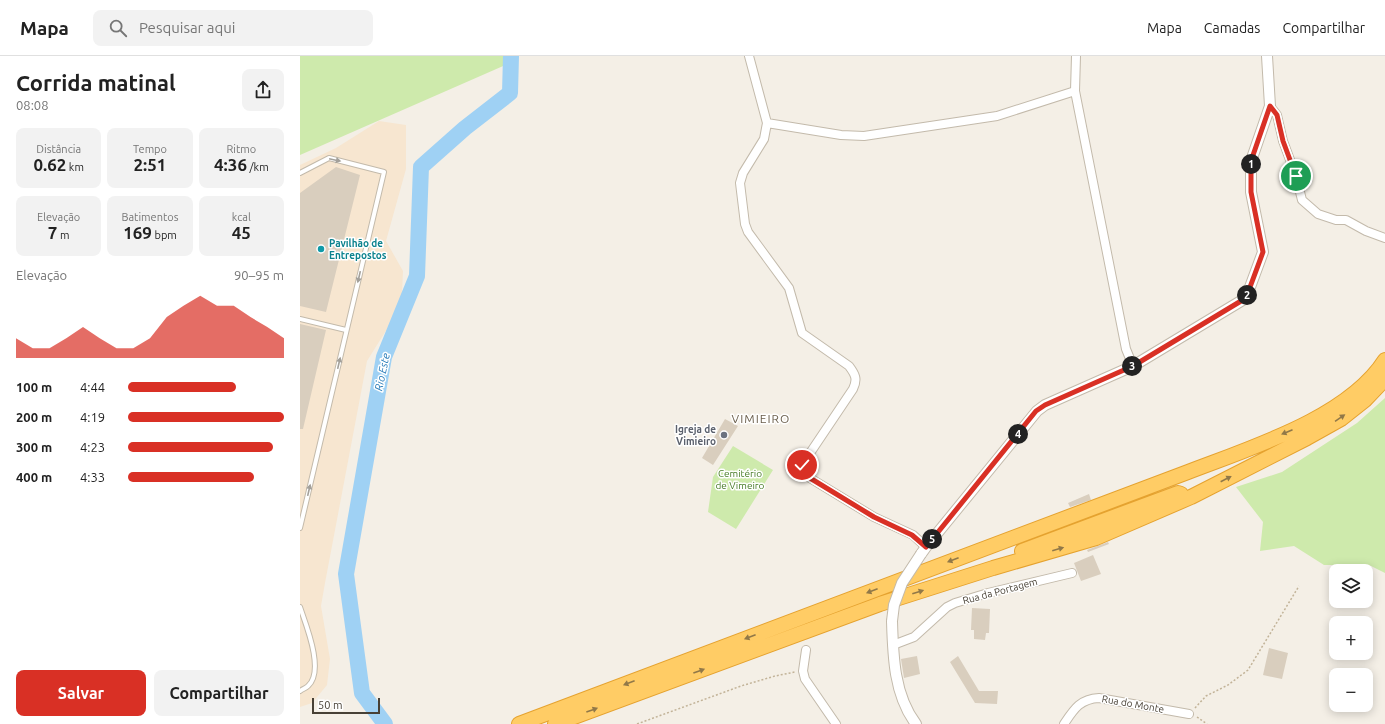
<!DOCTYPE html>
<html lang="pt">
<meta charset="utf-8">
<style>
body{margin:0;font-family:Ubuntu,sans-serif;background:#f2f2f2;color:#222;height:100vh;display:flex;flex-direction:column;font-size:15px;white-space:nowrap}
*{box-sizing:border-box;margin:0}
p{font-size:13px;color:#767676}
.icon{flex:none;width:22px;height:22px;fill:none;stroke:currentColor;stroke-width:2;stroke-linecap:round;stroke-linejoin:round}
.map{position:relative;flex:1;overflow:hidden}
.panel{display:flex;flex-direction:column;background:#fff;width:300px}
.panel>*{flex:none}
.buttons{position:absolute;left:1029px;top:508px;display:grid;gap:8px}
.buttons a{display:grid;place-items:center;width:44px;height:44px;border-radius:8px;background:#fff;box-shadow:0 2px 10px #0003;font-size:20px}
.scale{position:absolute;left:12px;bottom:10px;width:68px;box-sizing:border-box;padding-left:4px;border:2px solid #474035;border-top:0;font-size:11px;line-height:14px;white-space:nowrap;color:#474035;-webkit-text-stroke:3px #fff;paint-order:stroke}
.pin{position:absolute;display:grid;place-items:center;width:34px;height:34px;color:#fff;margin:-17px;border:2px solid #fff;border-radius:50%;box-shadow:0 1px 4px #0007}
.km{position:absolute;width:20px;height:20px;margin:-10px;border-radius:50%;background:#222;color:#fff;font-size:11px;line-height:20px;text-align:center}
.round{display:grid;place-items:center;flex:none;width:42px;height:42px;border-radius:8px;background:#f2f2f2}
.headline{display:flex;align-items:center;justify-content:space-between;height:68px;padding:0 16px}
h1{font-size:22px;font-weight:600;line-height:30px}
.figures{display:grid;grid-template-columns:repeat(3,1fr);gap:6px;height:68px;padding:4px 16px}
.figures div{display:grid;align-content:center;border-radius:8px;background:#f2f2f2;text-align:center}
.figures b{font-size:17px;font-weight:600}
.figures small{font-size:11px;font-weight:400}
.figures p{font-size:11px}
.chart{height:112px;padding:8px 16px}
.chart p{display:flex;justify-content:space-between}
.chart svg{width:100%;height:72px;margin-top:4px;fill:#d93025;opacity:.7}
.primary-button{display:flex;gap:8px;margin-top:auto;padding:8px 16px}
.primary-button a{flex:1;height:46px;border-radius:8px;background:#d93025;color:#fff;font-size:16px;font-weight:600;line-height:46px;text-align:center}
.primary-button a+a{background:#f2f2f2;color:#222}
ul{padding:0 16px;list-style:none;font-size:13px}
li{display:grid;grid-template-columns:64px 48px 1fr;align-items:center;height:30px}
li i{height:10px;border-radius:5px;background:#d93025}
header{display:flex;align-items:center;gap:24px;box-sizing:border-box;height:56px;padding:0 20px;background:#fff;border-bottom:1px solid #e0e0e0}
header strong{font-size:19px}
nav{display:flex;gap:22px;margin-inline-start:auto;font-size:14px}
.search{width:280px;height:36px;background:#f2f2f2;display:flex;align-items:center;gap:10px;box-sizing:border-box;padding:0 14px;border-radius:8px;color:#767676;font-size:15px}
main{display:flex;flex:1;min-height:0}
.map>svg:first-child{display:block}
.commercial{fill:#f7e6d0}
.green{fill:#ceeaac}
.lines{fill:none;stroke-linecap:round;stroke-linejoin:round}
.river{stroke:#9fd1f4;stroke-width:16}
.building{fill:#d9cebe}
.service-casing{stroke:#c3baab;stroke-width:6}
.minor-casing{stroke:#c3baab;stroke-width:10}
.tertiary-casing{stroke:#c3baab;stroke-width:12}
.motorway-casing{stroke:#e5a22f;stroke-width:16}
.path{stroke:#c2b398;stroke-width:1.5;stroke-dasharray:2 2;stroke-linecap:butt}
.service{stroke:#fff;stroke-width:4}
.minor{stroke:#fff;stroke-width:8}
.tertiary{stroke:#fff;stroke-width:10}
.motorway{stroke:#ffcc65;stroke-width:14}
.tertiary-bridge-casing{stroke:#c3baab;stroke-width:12;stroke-linecap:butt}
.tertiary-bridge{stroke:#fff;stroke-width:10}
.oneway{fill:#a3a09a}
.oneway2{fill:#917848}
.route-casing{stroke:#fff;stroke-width:8}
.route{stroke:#d93025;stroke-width:5}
.culture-dot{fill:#0f9aa8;stroke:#fff;stroke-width:1.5}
.worship-dot{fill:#6b7280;stroke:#fff;stroke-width:1.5}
.labels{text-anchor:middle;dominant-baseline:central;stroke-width:3;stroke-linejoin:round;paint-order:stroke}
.culture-label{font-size:10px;font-weight:bold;fill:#0d838f;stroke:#fff;text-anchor:start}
.worship-label{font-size:10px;font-weight:bold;fill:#5b616d;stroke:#fff;text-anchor:end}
.park-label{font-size:10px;fill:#467b25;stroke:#fff}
.street-label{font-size:10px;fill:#474035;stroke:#fff}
.water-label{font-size:11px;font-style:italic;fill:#287bb8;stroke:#fff}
.quarter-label{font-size:12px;letter-spacing:1px;fill:#6a5e4b;stroke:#fff}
</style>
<header>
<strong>Mapa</strong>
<div class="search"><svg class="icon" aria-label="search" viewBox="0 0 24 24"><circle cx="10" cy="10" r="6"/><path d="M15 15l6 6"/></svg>Pesquisar aqui</div>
<nav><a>Mapa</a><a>Camadas</a><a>Compartilhar</a></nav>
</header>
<main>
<section class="panel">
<div class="headline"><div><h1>Corrida matinal</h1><p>08:08</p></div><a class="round"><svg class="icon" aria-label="share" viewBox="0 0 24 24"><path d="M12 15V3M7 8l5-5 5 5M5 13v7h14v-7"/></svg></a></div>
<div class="figures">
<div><p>Distância</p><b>0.62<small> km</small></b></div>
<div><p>Tempo</p><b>2:51</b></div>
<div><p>Ritmo</p><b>4:36<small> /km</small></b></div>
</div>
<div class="figures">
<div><p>Elevação</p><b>7<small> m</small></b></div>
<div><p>Batimentos</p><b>169<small> bpm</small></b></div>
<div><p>kcal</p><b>45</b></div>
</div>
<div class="chart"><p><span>Elevação</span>90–95 m</p>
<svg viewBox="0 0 160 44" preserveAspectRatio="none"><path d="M0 44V32L10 38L20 38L30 32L40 25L50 32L60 38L70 38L80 32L90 19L100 12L110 6L120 12L130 12L140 19L150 25L160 32V44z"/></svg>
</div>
<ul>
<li><b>100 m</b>4:44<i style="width:69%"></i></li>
<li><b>200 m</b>4:19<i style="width:100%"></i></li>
<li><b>300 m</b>4:23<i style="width:93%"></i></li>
<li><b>400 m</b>4:33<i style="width:81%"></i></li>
</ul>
<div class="primary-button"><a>Salvar</a><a>Compartilhar</a></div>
</section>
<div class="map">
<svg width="1085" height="668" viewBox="0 0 1085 668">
<rect width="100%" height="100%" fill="#f4efe6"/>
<path class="commercial" d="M79,65L106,69V113L86,185L103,215L102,238L92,265L67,305L25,527L21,550L30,603L27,629L12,647L0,651V109L36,92Z"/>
<path class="green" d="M0,0H216L217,4L0,99Z
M1085,342V517L1069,509H1024L994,490L960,495L963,466L936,431L982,416L1057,367Z
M433,390L473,414L436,473L408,456L413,421Z"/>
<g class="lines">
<path class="river" d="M85,668L62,637L46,518L84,301L117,220L121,111L165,72L210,37L211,0"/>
</g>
<path class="building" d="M36,111L60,119L26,256L0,250V137Z
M0,268L26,274L3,373H0Z
M425,363L438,370L413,409L402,402Z
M789,438L791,444L770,451L768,447Z
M808,486L809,488L788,496L787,494Z
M793,499L801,518L781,525L774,507Z
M672,552L690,553L689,577H686L685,584L674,583V574H671Z
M969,592L988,597L982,623L963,619Z
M617,600L620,618L604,622L601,603Z
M658,600L679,635H698L697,648L675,647L650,606Z"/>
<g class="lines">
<defs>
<path id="service" d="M0,117L29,102L84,116L0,472
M0,263L46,274
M0,551C6,569 25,615 8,630C6,632 3,633 0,635"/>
<path id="minor" d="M449,0L467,67L464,83L443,117L440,127L445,168L448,176L489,232L502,277L549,310C555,318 558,323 553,333L502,409L501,413L505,419L574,461L613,479L626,491
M776,0L775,35L826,293L833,310
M970,50L977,59L983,85L996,120L1002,144L1018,158L1036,164H1046L1066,175L1085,182
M467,67L541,79L564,80L697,60L775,35
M593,589L614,581L647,551L655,547L688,537L772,517
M506,594L503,615L505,623L536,668
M764,668C774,653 780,643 799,642L889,658"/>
<path id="tertiary" d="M621,498L626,491L737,355L745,349L833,310L946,242L963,196L951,136V105L970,50L967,0
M592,565C593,600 594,639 616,668"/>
<path id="motorway" d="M722,495L878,437L881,438
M219,668L888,416C950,392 1048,362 1085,304
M255,668L580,548L693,512L796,482L891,441L1007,382L1041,363L1065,344L1085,323"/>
</defs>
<use href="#service" class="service-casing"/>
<use href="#minor" class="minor-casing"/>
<use href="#tertiary" class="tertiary-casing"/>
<use href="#motorway" class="motorway-casing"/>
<path class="path" d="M895,652L906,640L928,629L948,614L999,530
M897,661L907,668
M337,668L441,630L475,620L495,616"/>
<use href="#service" class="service"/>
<use href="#minor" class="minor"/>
<use href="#tertiary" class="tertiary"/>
<use href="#motorway" class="motorway"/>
<defs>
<path id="tertiary-bridge" d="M592,565L594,549L602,527L621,498"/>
</defs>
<use href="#tertiary-bridge" class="tertiary-bridge-casing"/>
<use href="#tertiary-bridge" class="tertiary-bridge"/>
</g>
<defs><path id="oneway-solid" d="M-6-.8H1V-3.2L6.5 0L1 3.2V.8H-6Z"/></defs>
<g class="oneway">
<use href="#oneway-solid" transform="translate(35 104) rotate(12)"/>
<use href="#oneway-solid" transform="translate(59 221) rotate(103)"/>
<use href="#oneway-solid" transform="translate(39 307) rotate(-77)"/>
<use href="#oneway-solid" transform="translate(9 434) rotate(-77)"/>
</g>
<g class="oneway2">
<use href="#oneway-solid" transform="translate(1040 362) rotate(-34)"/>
<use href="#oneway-solid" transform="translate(987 376) rotate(157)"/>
<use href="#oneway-solid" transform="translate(926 423) rotate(-27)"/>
<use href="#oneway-solid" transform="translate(758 493) rotate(-16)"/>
<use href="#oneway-solid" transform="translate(653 504) rotate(159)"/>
<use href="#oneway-solid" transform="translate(572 535) rotate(159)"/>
<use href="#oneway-solid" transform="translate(618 536) rotate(-18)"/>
<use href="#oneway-solid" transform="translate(450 581) rotate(159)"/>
<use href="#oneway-solid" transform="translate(399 615) rotate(-20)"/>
<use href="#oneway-solid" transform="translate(329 627) rotate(159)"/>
<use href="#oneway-solid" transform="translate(292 654) rotate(-20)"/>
</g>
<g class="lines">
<defs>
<path id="route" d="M502,409L501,413L505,419L574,461L612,479L626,491L736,355L745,349L833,310L946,242L963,196L951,136V105L970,50L977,59L983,85L996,120"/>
</defs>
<use href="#route" class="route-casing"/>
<use href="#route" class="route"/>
</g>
<circle class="culture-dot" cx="21" cy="193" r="4"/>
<circle class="worship-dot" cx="424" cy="379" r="4"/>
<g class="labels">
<g class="culture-label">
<text x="29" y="187">Pavilhão de<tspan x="29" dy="12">Entrepostos</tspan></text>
</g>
<g class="worship-label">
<text x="416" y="373">Igreja de<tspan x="416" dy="12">Vimieiro</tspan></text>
</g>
<g class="park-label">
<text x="440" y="417">Cemitério<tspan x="440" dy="12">de Vimeiro</tspan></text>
</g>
<g class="street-label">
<text transform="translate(700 535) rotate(-15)">Rua da Portagem</text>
<text transform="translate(833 648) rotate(10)">Rua do Monte</text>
</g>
<g class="water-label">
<text transform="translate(82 316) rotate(-78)">Rio Este</text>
</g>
<g class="quarter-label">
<text x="461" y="362">VIMIEIRO</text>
</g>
</g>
</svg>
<div class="buttons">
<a><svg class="icon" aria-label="layers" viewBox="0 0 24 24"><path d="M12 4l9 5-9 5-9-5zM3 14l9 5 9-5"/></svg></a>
<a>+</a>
<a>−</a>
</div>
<div class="scale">50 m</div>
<div class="pin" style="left:996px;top:120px;background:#1e9e55"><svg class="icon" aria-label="arrive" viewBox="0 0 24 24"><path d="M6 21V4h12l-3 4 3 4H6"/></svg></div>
<div class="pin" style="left:502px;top:409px;background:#d93025"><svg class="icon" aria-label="check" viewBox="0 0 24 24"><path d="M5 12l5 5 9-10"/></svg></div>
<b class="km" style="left:951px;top:108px">1</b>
<b class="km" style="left:947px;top:239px">2</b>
<b class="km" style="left:832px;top:310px">3</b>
<b class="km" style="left:718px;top:378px">4</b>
<b class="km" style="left:632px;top:483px">5</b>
</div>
</main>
